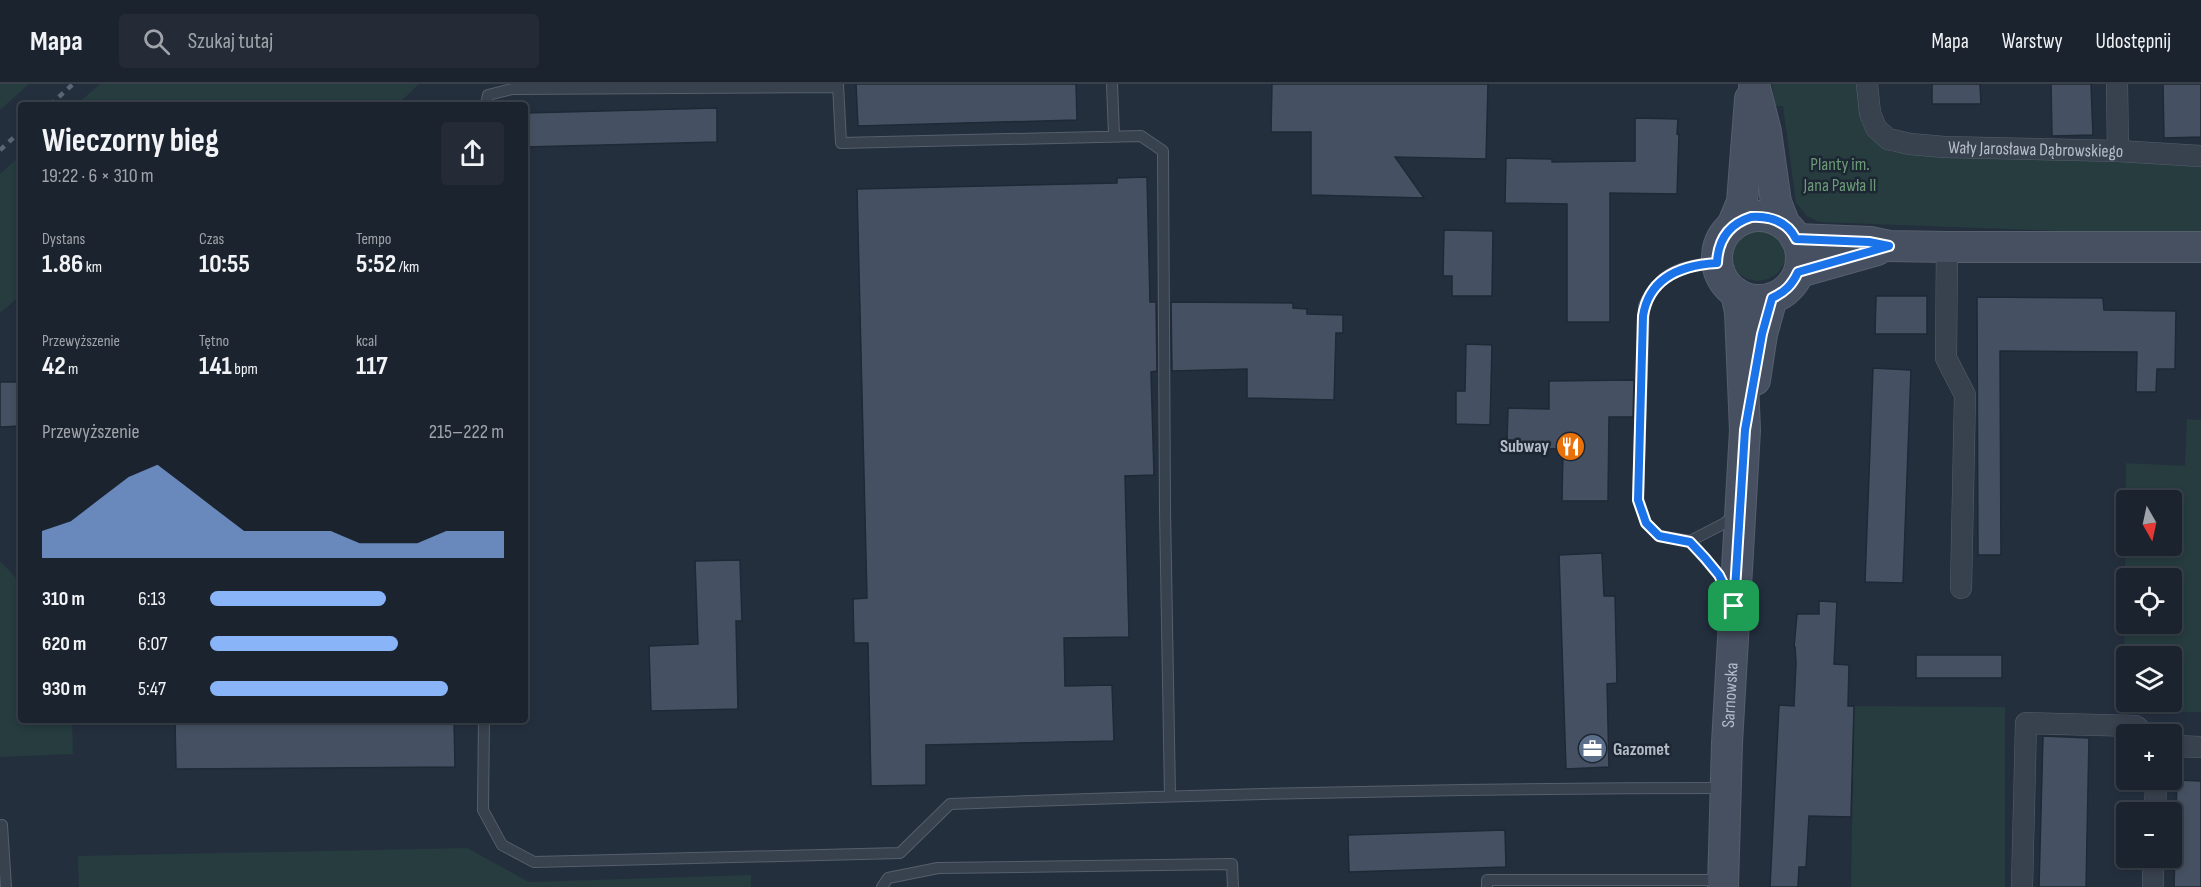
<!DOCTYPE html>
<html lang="pl">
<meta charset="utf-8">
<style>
body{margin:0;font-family:"Sofia Sans Condensed",sans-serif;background:#242b36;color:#f1f3f6;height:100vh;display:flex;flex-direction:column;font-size:22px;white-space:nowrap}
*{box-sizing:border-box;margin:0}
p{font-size:20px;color:#a0a4aa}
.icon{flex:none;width:33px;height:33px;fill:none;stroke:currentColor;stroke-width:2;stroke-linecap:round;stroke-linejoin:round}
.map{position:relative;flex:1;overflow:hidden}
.sheet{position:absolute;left:18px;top:18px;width:510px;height:621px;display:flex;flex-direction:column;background:#1b232e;border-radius:6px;box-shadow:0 3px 9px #0003,0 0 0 2px #39404a}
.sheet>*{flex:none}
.needle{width:39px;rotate:171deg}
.tools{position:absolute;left:2116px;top:406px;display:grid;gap:12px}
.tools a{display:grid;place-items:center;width:66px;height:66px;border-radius:6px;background:#1b232e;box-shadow:0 3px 9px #0003,0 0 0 2px #39404a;font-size:30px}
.pin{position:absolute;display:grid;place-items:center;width:51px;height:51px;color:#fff;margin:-26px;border-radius:12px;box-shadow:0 3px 9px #0006}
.round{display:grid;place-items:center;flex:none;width:63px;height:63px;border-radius:6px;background:#242b36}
.headline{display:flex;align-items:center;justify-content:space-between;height:102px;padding:0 24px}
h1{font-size:33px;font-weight:700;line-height:45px}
.figures{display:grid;grid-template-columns:repeat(3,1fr);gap:9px;height:102px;padding:6px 24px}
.figures div{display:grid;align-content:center}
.figures b{font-size:26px;font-weight:700}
.figures small{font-size:16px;font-weight:400}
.figures p{font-size:16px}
.chart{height:168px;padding:12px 24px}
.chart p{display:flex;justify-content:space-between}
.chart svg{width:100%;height:108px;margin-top:6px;fill:#8ab4f8;opacity:.7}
ul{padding:0 24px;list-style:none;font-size:20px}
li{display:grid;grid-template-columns:96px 72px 1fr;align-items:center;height:45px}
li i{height:15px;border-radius:8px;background:#8ab4f8}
header{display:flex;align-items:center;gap:36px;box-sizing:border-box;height:84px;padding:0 30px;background:#1b232e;border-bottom:2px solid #39404a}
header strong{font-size:28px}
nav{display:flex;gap:33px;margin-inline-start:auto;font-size:21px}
.search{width:420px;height:54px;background:#242b36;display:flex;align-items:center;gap:15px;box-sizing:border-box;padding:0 21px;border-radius:6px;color:#a0a4aa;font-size:22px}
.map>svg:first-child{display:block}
.green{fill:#263c3f;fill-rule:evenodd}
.building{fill:#455162;stroke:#1f2835;stroke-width:1.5}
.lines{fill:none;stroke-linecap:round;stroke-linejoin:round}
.lane-casing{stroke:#565f6c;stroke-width:12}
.street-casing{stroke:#565f6c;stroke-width:22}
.secondary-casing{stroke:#565f6c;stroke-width:32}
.lane{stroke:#38414e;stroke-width:10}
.street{stroke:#38414e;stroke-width:21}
.secondary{stroke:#465061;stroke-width:30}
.rail{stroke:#5a6575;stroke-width:4.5;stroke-dasharray:6 6;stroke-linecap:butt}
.route-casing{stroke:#fff;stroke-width:12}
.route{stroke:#1a73e8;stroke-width:8}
.labels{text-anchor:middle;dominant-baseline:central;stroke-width:5;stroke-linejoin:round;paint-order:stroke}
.street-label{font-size:18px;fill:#b4bcc9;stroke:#1d2633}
.park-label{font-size:18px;fill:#6b9a76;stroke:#1d2633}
.poi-label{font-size:18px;font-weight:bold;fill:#b4bcc9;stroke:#1d2633;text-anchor:end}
</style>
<header>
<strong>Mapa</strong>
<div class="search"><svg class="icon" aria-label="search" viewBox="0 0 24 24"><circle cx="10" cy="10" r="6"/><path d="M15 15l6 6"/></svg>Szukaj tutaj</div>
<nav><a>Mapa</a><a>Warstwy</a><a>Udostępnij</a></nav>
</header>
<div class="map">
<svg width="2201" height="803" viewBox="0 0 2201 803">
<rect width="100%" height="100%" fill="#242f3e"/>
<path class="green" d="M0,0H29L0,26Z
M100,0H419L397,21H76Z
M1772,0H1858L1867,50L1892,68L2201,80V150H2141L1819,138L1807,132L1796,119L1783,22H1775Z
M21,71V211L0,229V90Z
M1730 169a28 28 0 1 1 56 0a28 28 0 1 1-56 0Z
M2187,335L2201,336V628H2124L2126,379L2185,382ZM2127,417H2172V462H2127ZM2127,495H2172V540H2127ZM2127,573H2172V618H2127Z
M0,477L21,499V636H72L73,670L0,673Z
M1854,622L2005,623V803H1851Z
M467,764L529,798L751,791V803H79L78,772Z"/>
<path class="building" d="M856,0H1076L1077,36L858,42Z
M1272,0H1488L1486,75L1395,73L1424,114L1311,111V48H1271Z
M1932,0H1980L1981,20H1932Z
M2051,0H2091L2093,51L2052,52Z
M2163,0H2201V53L2164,54Z
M717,24V58L525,63V29Z
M1635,34L1678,35L1677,50L1679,51L1677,110L1610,109V238H1567V120L1505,119L1506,74L1552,75V78L1635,77Z
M1147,93L1150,218H1156L1157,287L1151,288L1154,391L1125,392L1129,553L1064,554L1065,602L1112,601L1114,657L926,661V701L871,702L868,559H854L853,515L867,514L857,105L1117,99V94Z
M1444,146L1493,147L1492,212H1452V192H1443Z
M1876,212H1927V250H1875Z
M1977,213L2103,214L2104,226L2176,227L2175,285H2157L2156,308H2136L2137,268L2000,267L2001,471H1978Z
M1171,218L1293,219V224L1307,225V230L1343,231V249H1336L1334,316L1247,314V285L1172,287Z
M1466,260L1492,261L1490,341L1456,340V307H1465Z
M1873,284L1911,286L1903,499L1865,498Z
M1634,296L1633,333H1609L1608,417H1562L1563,365L1516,364V356H1507L1508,324L1549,325V297Z
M0,298H21V342L0,343Z
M1602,469L1604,512H1615L1617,599L1607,600L1609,683L1566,685L1559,471Z
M740,476L742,537H736L738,625L651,627L649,562L698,560L695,477Z
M1819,517L1837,518L1834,580L1849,581L1848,622H1854L1851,733L1809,732L1806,783H1799L1798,803H1770L1779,621L1794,622L1796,579L1795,563H1794L1797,530H1819Z
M1916,571H2002V594H1916Z
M175,636H454L455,683L176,685Z
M2043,652L2089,654L2086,803H2039Z
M2177,696L2201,697V803H2174Z
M1505,746L1506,783L1349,788L1348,751Z"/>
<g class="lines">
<defs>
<path id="lane" d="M838,0L841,59L1141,52L1163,67L1165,426L1170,711
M1112,0L1114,51
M486,21L488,11L512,5L838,3
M1717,179C1682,181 1659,188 1644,222L1638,415L1646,439L1659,452L1690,457L1725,439L1736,430
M1690,457L1719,491L1727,507
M484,636L483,726L502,761L534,778L900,769L950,720C1208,710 1467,704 1725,704
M0,742L2,741L6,803
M882,803L888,794L938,784L1232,780L1233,803
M1487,803V796H1720"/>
<g id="street">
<path id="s1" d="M1867,0L1870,29L1876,44L1888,55L1910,60L1944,63L2118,67L2201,72"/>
<path d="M2117,0L2118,67"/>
<path d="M1947,163L1946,274L1965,311L1961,504"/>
<path d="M2172,662L2201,663"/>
<path d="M2155,729L2156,696"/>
<path d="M2022,803L2026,639L2136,642L2146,651"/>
<path d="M2153,803V774"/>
</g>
<g id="secondary">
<path d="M1754,0L1766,48L1776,118L1785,141"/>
<circle cx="1759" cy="174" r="42"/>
<path d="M1732,142L1742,118L1750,15"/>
<path d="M1796,155L1870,158L1889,162L1947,163H2201"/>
<path d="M1799,188L1877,166"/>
<path d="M1755,296L1762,250L1772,214"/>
<path id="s2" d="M1723,803L1727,659L1745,346L1740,228L1736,209"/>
</g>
</defs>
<use href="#lane" class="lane-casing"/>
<use href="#street" class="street-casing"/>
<use href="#secondary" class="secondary-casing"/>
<use href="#lane" class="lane"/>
<use href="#street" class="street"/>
<use href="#secondary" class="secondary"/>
<path class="rail" d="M50,21L73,0
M0,66L21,47"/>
</g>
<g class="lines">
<defs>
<path id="route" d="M1751,133C1769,132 1787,137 1796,155L1869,158L1889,162L1798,188C1792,201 1785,208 1772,214L1762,250L1745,346L1734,522L1719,491L1705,474L1690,458L1659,452L1646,439L1638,416L1643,232C1649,193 1682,181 1717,179C1718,156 1729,140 1751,133Z"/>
</defs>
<use href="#route" class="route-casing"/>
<use href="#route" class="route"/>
</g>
<defs>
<symbol id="restaurant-disc" viewBox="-11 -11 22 22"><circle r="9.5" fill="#e8710a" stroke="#1d2633"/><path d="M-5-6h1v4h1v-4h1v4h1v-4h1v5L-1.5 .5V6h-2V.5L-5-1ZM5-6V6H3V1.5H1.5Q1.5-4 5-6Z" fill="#fff"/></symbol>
<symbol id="office-disc" viewBox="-11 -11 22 22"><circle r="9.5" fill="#5c6f8a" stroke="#1d2633"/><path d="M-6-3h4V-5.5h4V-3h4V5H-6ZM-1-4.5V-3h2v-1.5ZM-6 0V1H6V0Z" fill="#fff"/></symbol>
</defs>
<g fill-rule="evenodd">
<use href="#restaurant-disc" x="1554" y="346" width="33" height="33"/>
<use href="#office-disc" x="1576" y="648" width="33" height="33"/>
</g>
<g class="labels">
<g class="street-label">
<text stroke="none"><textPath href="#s1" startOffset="210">Wały Jarosława Dąbrowskiego</textPath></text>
<text stroke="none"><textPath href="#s2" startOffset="192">Sarnowska</textPath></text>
</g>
<g class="park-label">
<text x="1840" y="80">Planty im.<tspan x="1840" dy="21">Jana Pawła II</tspan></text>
</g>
<g class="poi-label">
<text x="1549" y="362">Subway</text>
<text x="1613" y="665" text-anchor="start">Gazomet</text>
</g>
</g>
</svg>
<div class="tools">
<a><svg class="needle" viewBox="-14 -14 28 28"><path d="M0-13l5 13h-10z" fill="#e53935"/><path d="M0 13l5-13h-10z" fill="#a0a4aa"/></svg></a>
<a><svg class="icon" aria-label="locate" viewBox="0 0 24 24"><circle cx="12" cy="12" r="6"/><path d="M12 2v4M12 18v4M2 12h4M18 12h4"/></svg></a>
<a><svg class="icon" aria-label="layers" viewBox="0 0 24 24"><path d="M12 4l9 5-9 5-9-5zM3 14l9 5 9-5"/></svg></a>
<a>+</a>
<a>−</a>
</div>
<div class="pin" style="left:1734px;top:522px;background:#1e9e55"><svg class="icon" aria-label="arrive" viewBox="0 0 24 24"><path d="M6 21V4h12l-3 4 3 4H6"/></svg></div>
<section class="sheet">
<div class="headline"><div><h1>Wieczorny bieg</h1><p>19:22 · 6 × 310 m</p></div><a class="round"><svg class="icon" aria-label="share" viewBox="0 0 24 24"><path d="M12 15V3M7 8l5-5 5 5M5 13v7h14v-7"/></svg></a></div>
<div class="figures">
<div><p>Dystans</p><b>1.86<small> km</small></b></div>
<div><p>Czas</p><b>10:55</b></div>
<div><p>Tempo</p><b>5:52<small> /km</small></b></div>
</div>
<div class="figures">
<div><p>Przewyższenie</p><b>42<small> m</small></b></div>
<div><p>Tętno</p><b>141<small> bpm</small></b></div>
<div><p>kcal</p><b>117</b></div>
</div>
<div class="chart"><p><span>Przewyższenie</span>215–222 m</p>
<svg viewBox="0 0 160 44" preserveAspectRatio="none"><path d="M0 44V33L10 29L20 20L30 11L40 6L50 15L60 24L70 33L80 33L90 33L100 33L110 38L120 38L130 38L140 33L150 33L160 33V44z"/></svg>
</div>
<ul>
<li><b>310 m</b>6:13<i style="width:60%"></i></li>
<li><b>620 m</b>6:07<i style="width:64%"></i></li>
<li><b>930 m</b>5:47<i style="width:81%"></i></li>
</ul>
</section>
</div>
